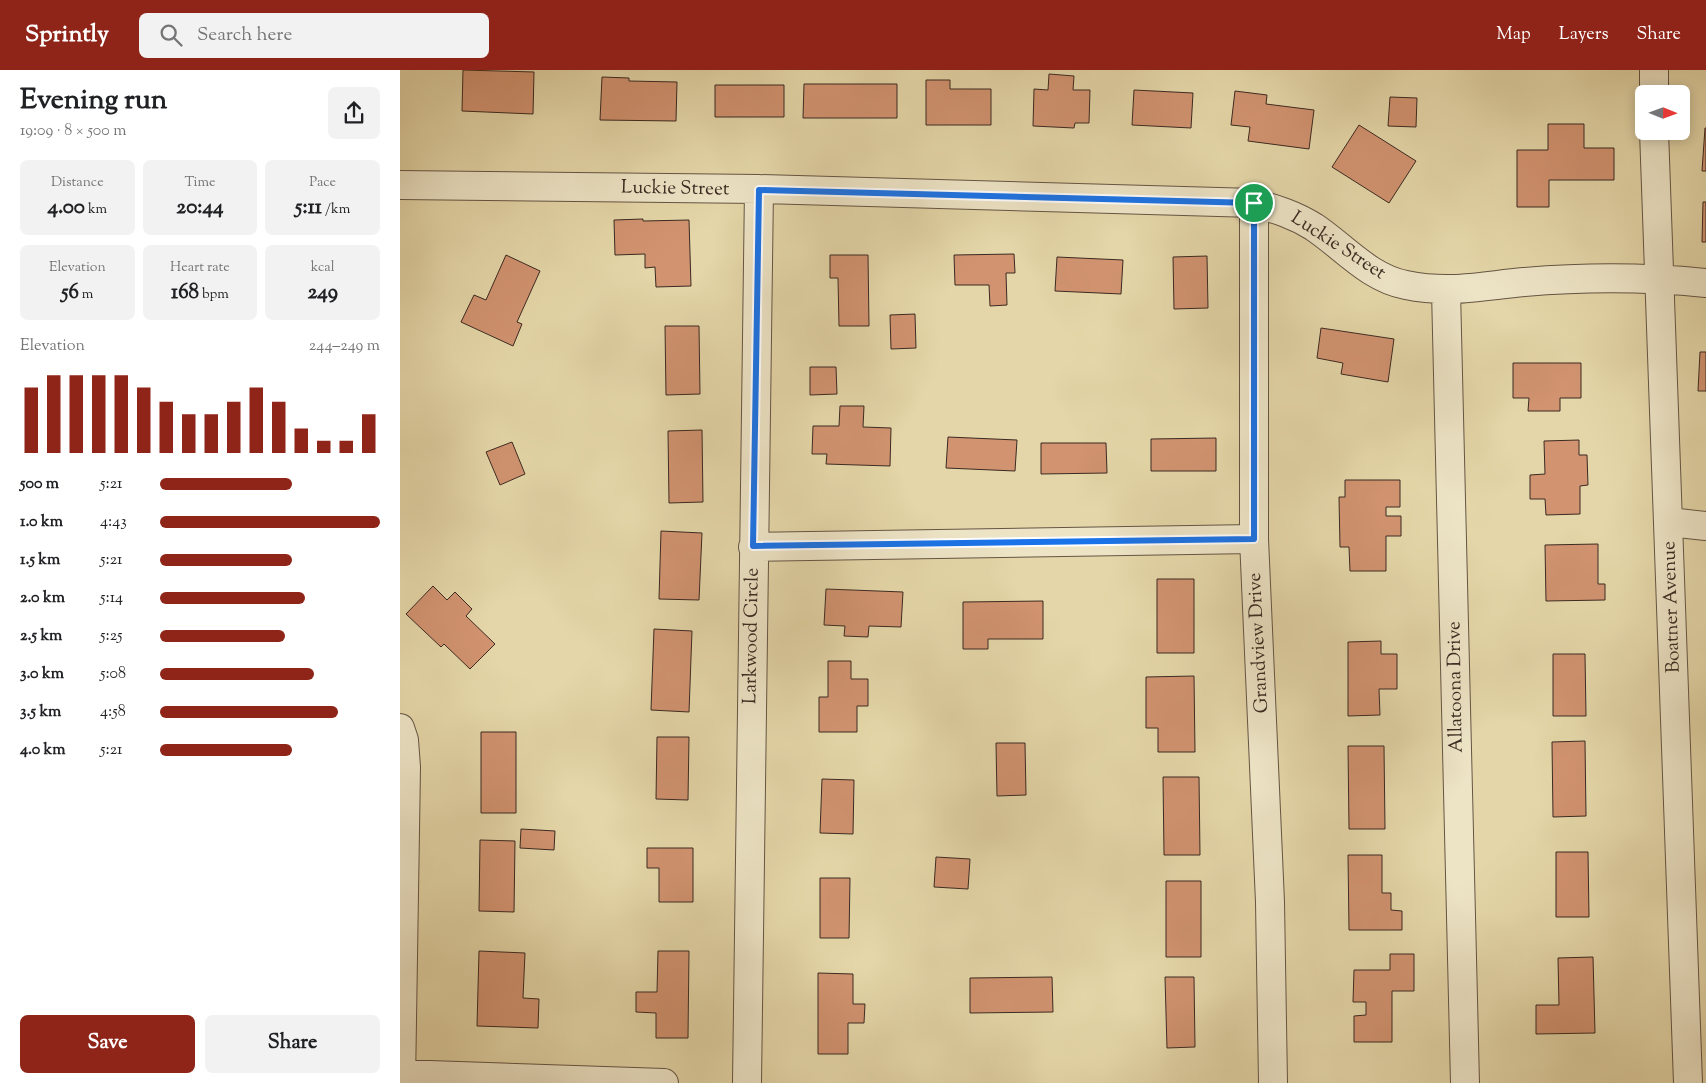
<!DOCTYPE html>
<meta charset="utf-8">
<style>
body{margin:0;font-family:"Sorts Mill Goudy",serif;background:#f2f2f2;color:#202124;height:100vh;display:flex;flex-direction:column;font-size:19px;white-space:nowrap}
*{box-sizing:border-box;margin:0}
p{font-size:16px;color:#757577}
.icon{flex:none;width:28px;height:28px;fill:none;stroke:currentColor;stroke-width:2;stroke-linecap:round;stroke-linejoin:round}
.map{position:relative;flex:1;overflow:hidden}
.panel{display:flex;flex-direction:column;background:#fff;width:400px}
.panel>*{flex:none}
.needle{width:32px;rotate:91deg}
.buttons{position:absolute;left:1235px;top:15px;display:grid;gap:10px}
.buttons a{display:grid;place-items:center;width:55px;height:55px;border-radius:8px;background:#fff;box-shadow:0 2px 12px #0003;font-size:25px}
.pin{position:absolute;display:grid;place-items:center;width:42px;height:42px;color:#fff;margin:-21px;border:2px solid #fff;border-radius:50%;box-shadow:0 1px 5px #0007}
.round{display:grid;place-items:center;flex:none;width:52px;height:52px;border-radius:8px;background:#f2f2f2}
.head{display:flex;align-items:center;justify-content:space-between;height:85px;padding:0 20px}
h1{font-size:28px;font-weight:700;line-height:38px}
.stats{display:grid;grid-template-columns:repeat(3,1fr);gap:8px;height:85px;padding:5px 20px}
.stats div{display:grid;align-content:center;border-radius:8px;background:#f2f2f2;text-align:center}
.stats b{font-size:21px;font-weight:700}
.stats small{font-size:14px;font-weight:400}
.stats p{font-size:14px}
.chart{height:140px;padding:10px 20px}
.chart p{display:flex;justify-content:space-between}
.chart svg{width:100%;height:90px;margin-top:5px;stroke:#8f2418;stroke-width:6}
.button{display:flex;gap:10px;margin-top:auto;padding:10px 20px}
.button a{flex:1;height:58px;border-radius:8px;background:#8f2418;color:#fff;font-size:20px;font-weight:700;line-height:58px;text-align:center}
.button a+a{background:#f2f2f2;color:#202124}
ul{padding:0 20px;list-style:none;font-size:16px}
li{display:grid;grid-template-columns:80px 60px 1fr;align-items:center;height:38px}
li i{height:12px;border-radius:6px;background:#8f2418}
header{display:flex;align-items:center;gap:30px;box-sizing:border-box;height:70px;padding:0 25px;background:#8f2418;color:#fff}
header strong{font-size:24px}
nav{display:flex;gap:28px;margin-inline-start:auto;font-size:18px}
.search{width:350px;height:45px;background:#f2f2f2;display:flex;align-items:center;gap:12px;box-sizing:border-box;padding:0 18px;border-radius:8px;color:#757577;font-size:19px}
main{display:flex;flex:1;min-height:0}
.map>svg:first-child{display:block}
.building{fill:#d19370;stroke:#3b2a22}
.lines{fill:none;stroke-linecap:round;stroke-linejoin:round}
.minor-casing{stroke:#655544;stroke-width:30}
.minor{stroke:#ede4c6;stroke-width:28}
.route-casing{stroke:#fff;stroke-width:10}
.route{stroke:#1a73e8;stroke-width:6}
.labels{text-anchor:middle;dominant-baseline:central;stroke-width:5;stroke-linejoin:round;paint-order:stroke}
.street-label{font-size:19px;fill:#3b2a22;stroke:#ede4c6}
</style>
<header>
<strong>Sprintly</strong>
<div class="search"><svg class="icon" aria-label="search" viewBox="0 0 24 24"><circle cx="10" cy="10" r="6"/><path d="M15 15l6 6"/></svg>Search here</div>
<nav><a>Map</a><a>Layers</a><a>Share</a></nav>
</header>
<main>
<section class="panel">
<div class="head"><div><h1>Evening run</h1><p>19:09 · 8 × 500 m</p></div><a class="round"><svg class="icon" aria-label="share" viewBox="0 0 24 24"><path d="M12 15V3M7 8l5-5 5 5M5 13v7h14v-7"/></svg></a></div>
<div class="stats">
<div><p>Distance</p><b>4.00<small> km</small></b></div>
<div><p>Time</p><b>20:44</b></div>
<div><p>Pace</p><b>5:11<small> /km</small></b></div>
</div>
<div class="stats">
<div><p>Elevation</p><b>56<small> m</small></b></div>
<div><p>Heart rate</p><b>168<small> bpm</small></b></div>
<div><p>kcal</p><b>249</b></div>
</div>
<div class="chart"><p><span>Elevation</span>244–249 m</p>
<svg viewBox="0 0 160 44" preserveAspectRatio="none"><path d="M5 44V12M15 44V6M25 44V6M35 44V6M45 44V6M55 44V12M65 44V19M75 44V25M85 44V25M95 44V19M105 44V12M115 44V19M125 44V32M135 44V38M145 44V38M155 44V25"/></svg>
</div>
<ul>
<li><b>500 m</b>5:21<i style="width:60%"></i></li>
<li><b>1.0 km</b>4:43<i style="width:100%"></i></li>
<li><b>1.5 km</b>5:21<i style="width:60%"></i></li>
<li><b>2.0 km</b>5:14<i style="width:66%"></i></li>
<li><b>2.5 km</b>5:25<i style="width:57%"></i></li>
<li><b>3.0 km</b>5:08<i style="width:70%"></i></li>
<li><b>3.5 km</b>4:58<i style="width:81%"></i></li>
<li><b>4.0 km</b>5:21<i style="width:60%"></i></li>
</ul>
<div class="button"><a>Save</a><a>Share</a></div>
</section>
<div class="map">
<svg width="1306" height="1013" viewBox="0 0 1306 1013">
<rect width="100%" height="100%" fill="#e4d6a8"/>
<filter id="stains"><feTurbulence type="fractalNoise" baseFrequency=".004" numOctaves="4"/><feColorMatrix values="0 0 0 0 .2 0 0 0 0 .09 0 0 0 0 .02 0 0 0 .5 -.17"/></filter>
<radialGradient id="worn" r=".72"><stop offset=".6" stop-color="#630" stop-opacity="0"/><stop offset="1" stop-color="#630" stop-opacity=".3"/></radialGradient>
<path class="building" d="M63,0L134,2L133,44L62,41Z
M649,4L674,6L673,20H690L689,53H675L674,58L633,56L634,19L648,20Z
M202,7L229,8V11L277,12L276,51L200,50Z
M526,10H550V19H591V55H526Z
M404,14H497V48H403Z
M315,15H384V47H315Z
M734,20L793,23L791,58L732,55Z
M835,21L867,25L866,34L914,40L909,79L848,71L850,57L831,55Z
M990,27L1017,28L1016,57L988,56Z
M1148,54H1184V78H1214V110H1149V137H1117V80H1148Z
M959,55L1016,91L989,133L932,97Z
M1305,58H1306V101H1302Z
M1303,132H1306V172H1302Z
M243,149V151L289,150L291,216L256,217L255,197L245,198V184L215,185L214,150Z
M614,184L615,203H606L607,235L590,236L589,215H555L554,185Z
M106,185L140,201L117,252L122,254L113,276L61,252L74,225L86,230Z
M430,185H468L469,256H439L438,208H430Z
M807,186L808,238L774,239L773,187Z
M657,187L723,190L721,224L655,221Z
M515,244L516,278L491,279L490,245Z
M265,256H299L300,324L266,325Z
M921,258L994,269L988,312L941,304L943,293L917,288Z
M1300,282H1306V321H1298Z
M1113,293H1181V328H1160V341H1128L1129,328H1113Z
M410,297H436L437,324L410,325Z
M440,336H464L463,357L491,358L490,396L426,394L427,384H412L413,356H439Z
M302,360L303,432L269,433L268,361Z
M548,367L617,370L615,401L546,398Z
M816,368V401H751V369Z
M1179,370V385H1187L1188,415L1180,416V444L1146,445L1145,429H1130V405L1145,404L1144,371Z
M112,372L125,404L100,415L86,382Z
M641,373H706L707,403L641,404Z
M945,410H1000V437H986V446H1001V466H986V501H950L949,477H940L939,427H945Z
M261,461L302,463L299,530L259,529Z
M1198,474V514H1205V530L1146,531L1145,475Z
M757,509H794V583H757Z
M33,516L47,530L55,522L72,539L66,546L95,574L70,599L44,574L41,577L6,544Z
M426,519L503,522L501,557L469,556L468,567L444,566L445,556L424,555Z
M643,531V569H588V579H563V532Z
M254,559L292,561L289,642L251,640Z
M981,571V584H997V619H979L980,645L948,646V572Z
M1153,584H1185L1186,646H1153Z
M428,591H451V609H468V636H457V662H419V627H428Z
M794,606L795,682H758V658H746V607Z
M81,662H116V743H81Z
M257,667H289L288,730L256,729Z
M1185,671L1186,746L1153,747L1152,672Z
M596,673H625L626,725L597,726Z
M948,676H984L985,759H949Z
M763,707H799L800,785H764Z
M422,709L454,710L453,764L420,763Z
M121,759L155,761L154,780L120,778Z
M80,770L115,771L114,842L79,841Z
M247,778H293V832H259V798H247Z
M1156,782H1188L1189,847H1156Z
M948,785H982V823H991V840L1002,841V860H949Z
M536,787L570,789L568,819L534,817Z
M420,808H450L449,868H420Z
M766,811H801V887H766Z
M79,881L125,883L123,928L139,929L138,958L77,956Z
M258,881H289L288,968H256V943L236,942V922H257Z
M990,884H1014V921H992V972H954V946L966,945V932H953L954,900H990Z
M1193,887L1195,963L1136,964V935H1159L1158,888Z
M418,903L453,904V934H465L464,953H448V984H418Z
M652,907L653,942L570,943V908Z
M765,907H794L795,977L767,978Z"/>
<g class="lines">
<defs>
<path id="minor" d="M1254,24V0
M1254,61L1288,1013
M0,115L359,119L854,133C876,139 895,145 914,157C944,177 969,208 1006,215C1050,224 1081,216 1124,212C1184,207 1246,207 1306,213
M854,133V469L870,832L873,1013
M1046,221L1065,1013
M1269,452L1306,456
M353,477L854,469
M0,658L4,670L6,697L1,1013
M0,1004L264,1013
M347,1013L359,119"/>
</defs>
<use href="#minor" class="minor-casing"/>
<use href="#minor" class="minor"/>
</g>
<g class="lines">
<defs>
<path id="route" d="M359,120L854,133V469L353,476Z"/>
</defs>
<use href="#route" class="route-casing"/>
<use href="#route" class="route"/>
</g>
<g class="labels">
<g class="street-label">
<text transform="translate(275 119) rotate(1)">Luckie Street</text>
<text transform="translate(938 176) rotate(33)">Luckie Street</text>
<text transform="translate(1272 537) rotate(-92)">Boatner Avenue</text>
<text transform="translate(352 566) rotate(-89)">Larkwood Circle</text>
<text transform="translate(859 573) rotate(-93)">Grandview Drive</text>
<text transform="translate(1056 617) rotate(-91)">Allatoona Drive</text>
</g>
</g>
<rect width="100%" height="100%" filter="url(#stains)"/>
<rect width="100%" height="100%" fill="url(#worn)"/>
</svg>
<div class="buttons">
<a><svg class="needle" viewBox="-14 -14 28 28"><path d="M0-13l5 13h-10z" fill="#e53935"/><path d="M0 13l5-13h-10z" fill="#757577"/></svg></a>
</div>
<div class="pin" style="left:854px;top:133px;background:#1e9e55"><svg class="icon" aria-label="arrive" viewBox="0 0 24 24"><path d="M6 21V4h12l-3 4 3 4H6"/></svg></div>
</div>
</main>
